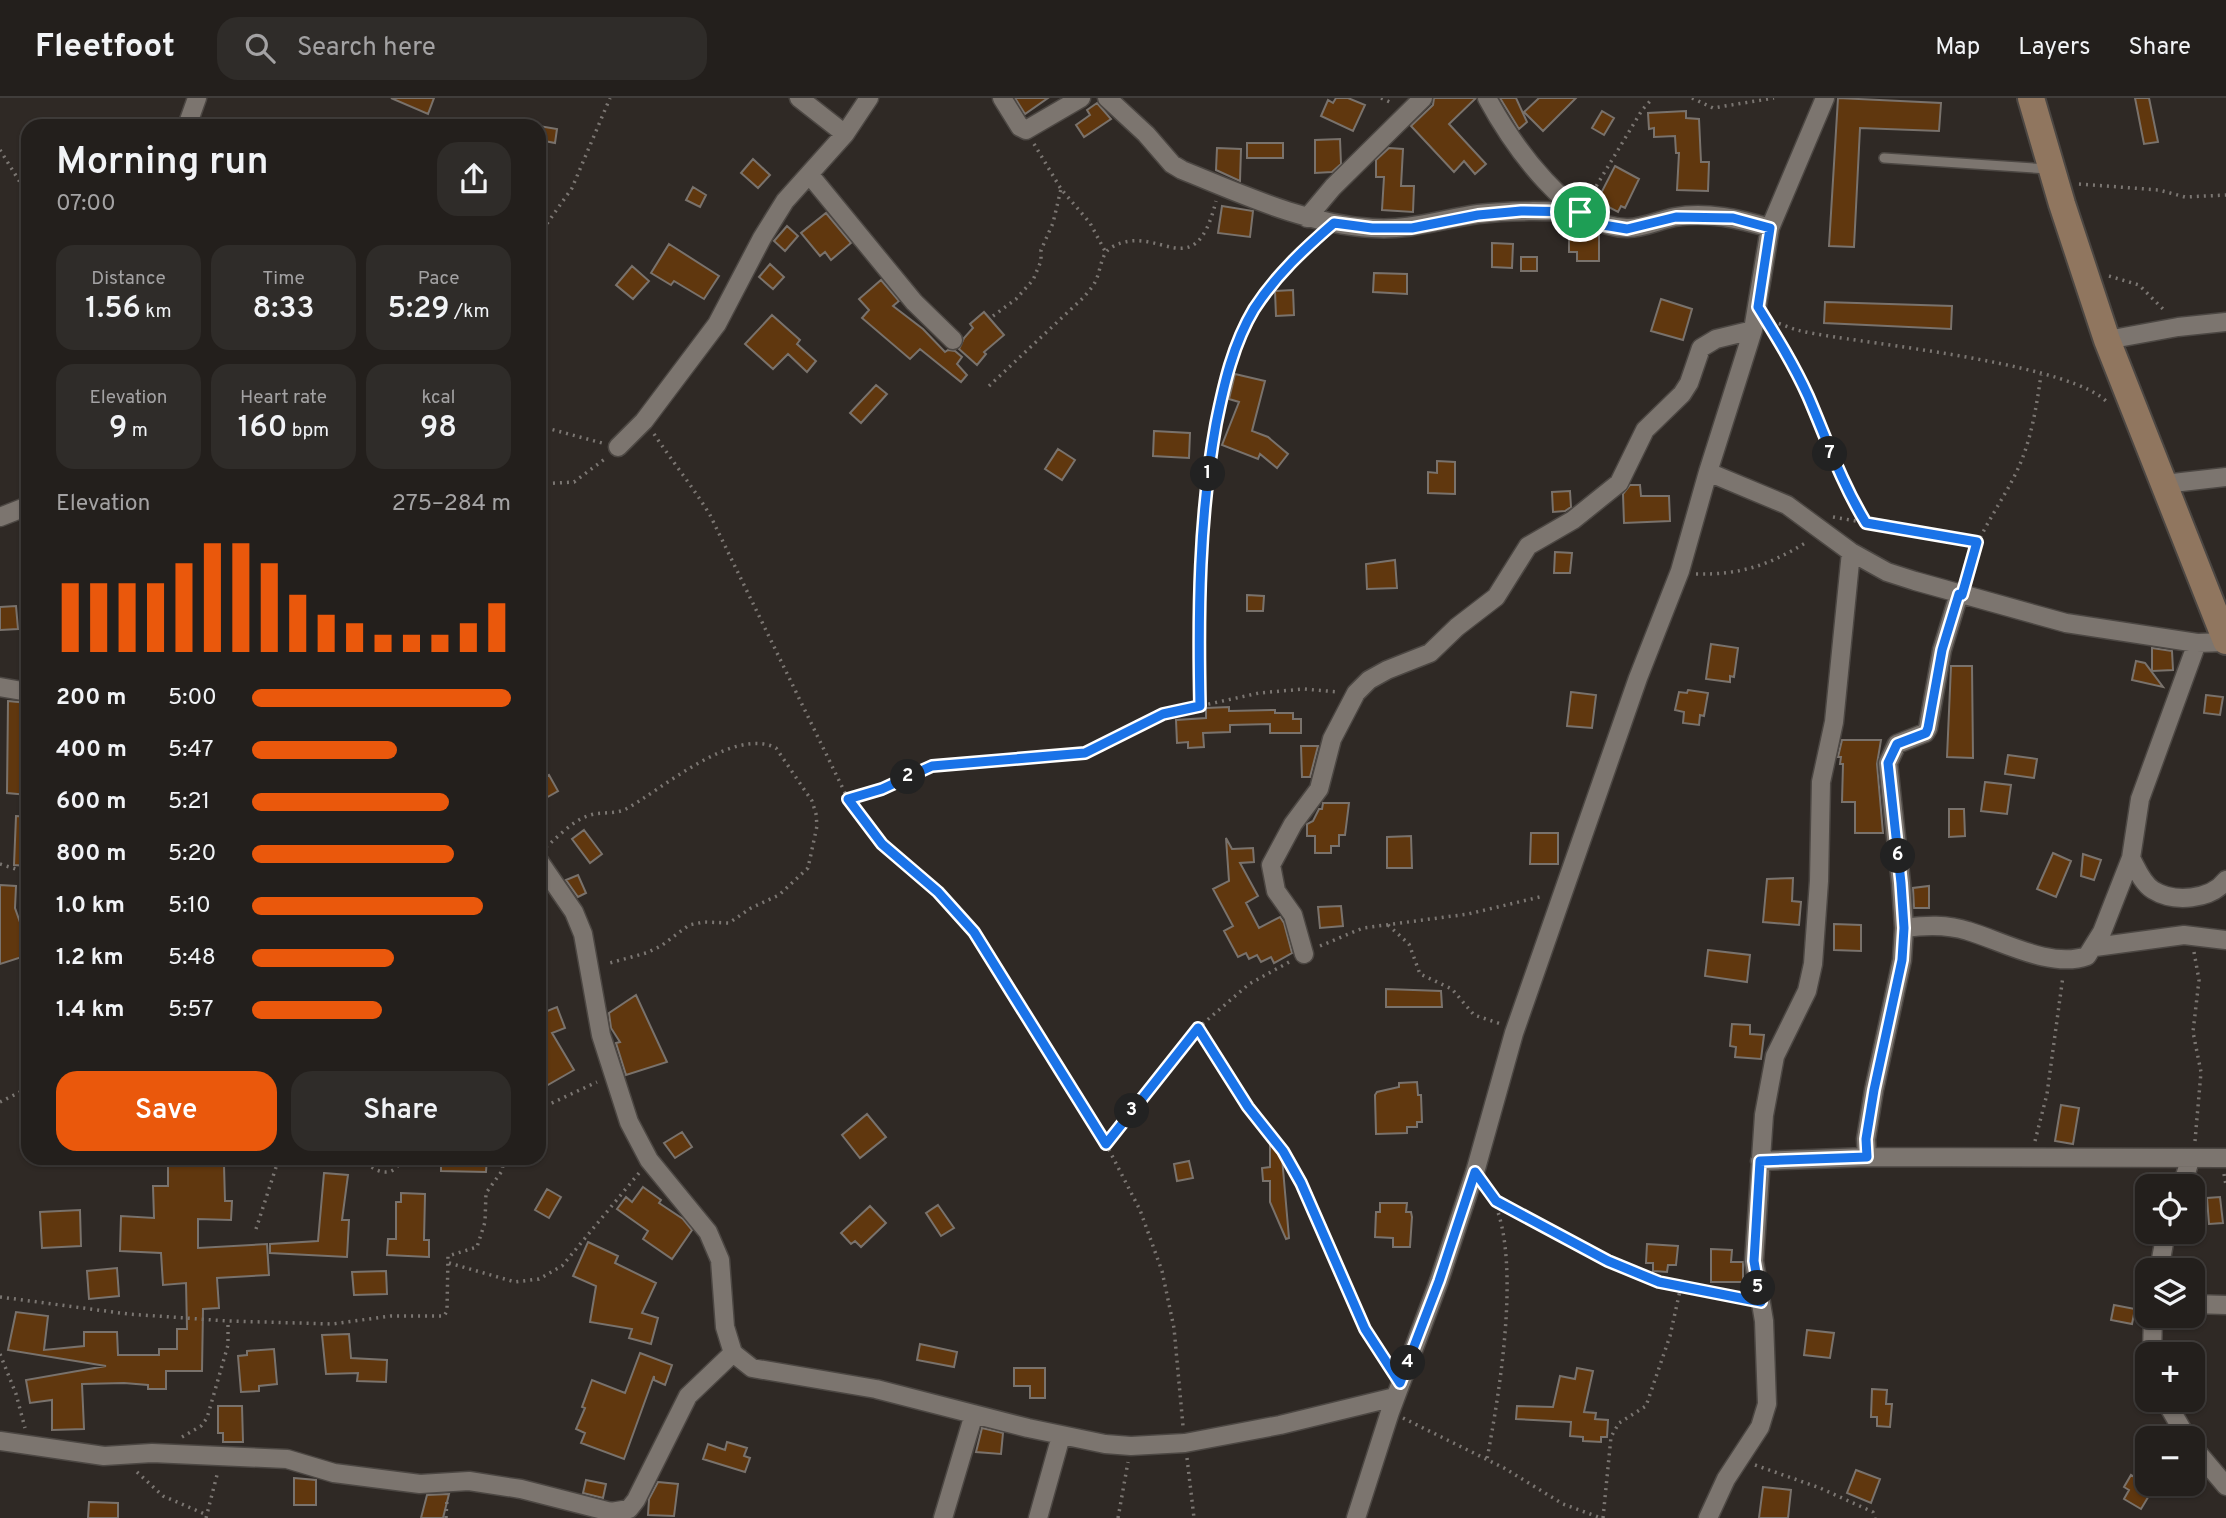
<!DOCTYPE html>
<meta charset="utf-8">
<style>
body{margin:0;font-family:Overpass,sans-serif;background:#2f2c29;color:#f1f3f6;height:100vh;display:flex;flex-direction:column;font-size:26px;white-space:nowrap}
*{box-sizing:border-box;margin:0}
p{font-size:23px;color:#a3a2a3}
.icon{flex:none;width:38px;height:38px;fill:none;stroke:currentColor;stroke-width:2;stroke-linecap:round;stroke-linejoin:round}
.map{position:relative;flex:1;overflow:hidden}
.side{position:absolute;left:21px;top:21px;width:525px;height:1046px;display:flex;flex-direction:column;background:#231f1c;border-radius:21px;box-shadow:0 2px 5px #0004,0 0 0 2px #403d3b}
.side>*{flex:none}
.buttons{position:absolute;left:2135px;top:1076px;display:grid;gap:14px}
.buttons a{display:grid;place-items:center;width:70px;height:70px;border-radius:14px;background:#231f1c;box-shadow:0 2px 5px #0004,0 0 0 2px #403d3b;font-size:35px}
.pin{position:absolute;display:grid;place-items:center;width:60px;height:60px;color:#fff;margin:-30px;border:4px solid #fff;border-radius:50%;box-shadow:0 2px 7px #0007}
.km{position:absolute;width:35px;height:35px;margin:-18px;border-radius:50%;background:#222;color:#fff;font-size:19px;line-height:35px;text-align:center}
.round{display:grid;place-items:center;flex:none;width:74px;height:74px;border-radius:21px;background:#2f2c29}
.head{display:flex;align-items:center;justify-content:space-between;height:119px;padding:0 35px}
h1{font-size:38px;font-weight:600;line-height:52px}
.figures{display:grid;grid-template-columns:repeat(3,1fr);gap:10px;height:119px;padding:7px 35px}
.figures div{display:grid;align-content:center;border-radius:18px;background:#2f2c29;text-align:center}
.figures b{font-size:30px;font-weight:600}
.figures small{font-size:19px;font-weight:400}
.figures p{font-size:19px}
.chart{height:196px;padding:14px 35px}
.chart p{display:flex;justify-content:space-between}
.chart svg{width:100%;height:126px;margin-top:7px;stroke:#ea580c;stroke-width:6}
.primary-button{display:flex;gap:14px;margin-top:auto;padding:14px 35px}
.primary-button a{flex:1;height:80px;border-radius:21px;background:#ea580c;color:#fff;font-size:28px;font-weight:600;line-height:80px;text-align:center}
.primary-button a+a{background:#2f2c29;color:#f1f3f6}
ul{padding:0 35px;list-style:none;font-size:23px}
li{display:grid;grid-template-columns:112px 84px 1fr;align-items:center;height:52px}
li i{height:18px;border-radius:9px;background:#ea580c}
header{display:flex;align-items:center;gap:42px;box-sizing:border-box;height:98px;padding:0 35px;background:#231f1c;border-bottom:2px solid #403d3b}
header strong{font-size:33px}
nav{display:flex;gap:38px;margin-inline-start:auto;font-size:24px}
.search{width:490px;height:63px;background:#2f2c29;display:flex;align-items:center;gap:18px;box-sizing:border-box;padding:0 24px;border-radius:21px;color:#a3a2a3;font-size:26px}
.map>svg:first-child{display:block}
.building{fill:#60370e;stroke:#79726c;stroke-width:2}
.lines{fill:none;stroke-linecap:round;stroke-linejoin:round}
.lane-casing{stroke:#4c4743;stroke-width:12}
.street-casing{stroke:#4c4743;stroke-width:21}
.secondary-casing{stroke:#4c4743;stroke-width:30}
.path{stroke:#7b7672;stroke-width:3.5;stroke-dasharray:2 5;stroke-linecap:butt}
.lane{stroke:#7c756f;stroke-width:9}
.street{stroke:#7c756f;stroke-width:18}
.secondary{stroke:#90765f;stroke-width:26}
.route-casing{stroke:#fff;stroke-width:14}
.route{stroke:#1a73e8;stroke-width:9}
</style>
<header>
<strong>Fleetfoot</strong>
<div class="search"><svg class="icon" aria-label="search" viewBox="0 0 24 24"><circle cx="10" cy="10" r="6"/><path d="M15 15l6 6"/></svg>Search here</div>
<nav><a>Map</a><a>Layers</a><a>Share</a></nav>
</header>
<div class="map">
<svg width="2226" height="1420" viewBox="0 0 2226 1420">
<rect width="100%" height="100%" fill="#2f2925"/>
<path class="building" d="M391,0H434L428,16Z
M1015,0H1048L1025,16Z
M1336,0H1348L1365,7L1353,33L1321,18L1328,2L1333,5Z
M1434,0H1476L1449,26L1486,66L1475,76L1464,63L1454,74L1411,28L1433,7Z
M1500,0H1516L1527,24L1519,31Z
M1539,0H1576L1543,33L1524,14Z
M1838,0L1941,5L1939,33L1860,30L1854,149L1829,148Z
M2135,0H2149L2158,44L2144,46Z
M1097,5L1111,21L1084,39L1076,27L1090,17L1087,12Z
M1602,13L1614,20L1604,37L1592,30Z
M1686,13V20L1699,21L1701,64H1709L1708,93L1677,92L1679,55H1676L1675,38L1654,39V30L1649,31L1648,15Z
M539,28L557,31L555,45L539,42Z
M1340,41L1341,66L1332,74L1315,75V42Z
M1247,45H1283V60H1247Z
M1217,50L1241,51L1240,83L1216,72Z
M1389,50L1403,51L1401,88H1414L1413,114L1382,112L1384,79H1376V62Z
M753,61L770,77L758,90L741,75Z
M1615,68L1639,81L1625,110L1621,108L1618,114L1597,103Z
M693,89L706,97L700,109L686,102Z
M1222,108L1253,113L1250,139L1218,135Z
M826,115L851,145L831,162L825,154L820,158L801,135Z
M787,128L798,138L785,153L774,143Z
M1569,136L1599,137V163H1577V154H1569Z
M1492,145L1513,146L1512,170L1492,169Z
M669,146L719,178L704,201L674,183L671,187L651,175Z
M1521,159H1537V173H1521Z
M770,166L784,179L773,191L759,179Z
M632,168L649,183L633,201L616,187Z
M1374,175L1407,176V196L1373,194Z
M881,182L899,203L893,208L923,231L945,254L948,252L955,253L962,259L957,266L967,277L961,284L920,251L910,261L862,220L869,212L859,201Z
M1293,192L1294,217L1276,218L1275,193Z
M1661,201L1692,211L1683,242L1651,233Z
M1825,204L1952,208L1951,231L1824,225Z
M984,214L1004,237L984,254L986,256L977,267L959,251L964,240L973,230L970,226Z
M772,217L800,242L797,246L816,263L807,274L788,256L773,271L745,246Z
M1235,276L1265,283L1252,333L1268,339L1288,356L1277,370L1260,356L1258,361L1222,347L1239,304L1229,301Z
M876,287L887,296L861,325L850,315Z
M1154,333L1190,335L1189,360L1153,358Z
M1058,351L1075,362L1062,382L1045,371Z
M1437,363L1455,364V396L1428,395V374L1437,375Z
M1630,387H1640L1641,398H1669L1670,423L1624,425L1623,396Z
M1570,393L1571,409L1565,413L1553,414L1552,394Z
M1555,454L1572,455L1570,475H1554Z
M1395,462L1397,490L1367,491L1366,466Z
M1247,497L1264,498L1263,513H1247Z
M16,508L18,531L0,532V509Z
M1711,546L1738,550L1734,579L1730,578V584L1706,581Z
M2152,550L2172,553L2173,572L2152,573Z
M2136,563L2145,565L2163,589L2132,582Z
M1951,568H1972L1973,660L1947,659Z
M1688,592L1708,595L1704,618L1700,617L1699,627L1683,625L1684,614L1675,612L1679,594L1687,595Z
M1571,594L1596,597L1592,630L1567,628Z
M2206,597L2223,599L2220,617L2204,615Z
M8,603L28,605V697L7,695Z
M1229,609V613L1275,612V615H1293V621H1301V635H1270V626L1230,627V634L1203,635L1204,649L1188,650V644L1177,645L1176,622L1206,620V610Z
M1842,642H1881L1877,666L1883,735H1855V704H1842L1843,666H1840L1841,659H1838Z
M1301,648H1318L1310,679H1302Z
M2008,657L2037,661L2034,680L2005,676Z
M549,677L558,693L544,701L539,693V683Z
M1985,684L2011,687L2007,716L1981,713Z
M1323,705H1349L1345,737H1339V748H1331V755H1315V738H1307V726L1313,723L1319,711H1322Z
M1949,711H1964L1965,738L1949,739Z
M16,718L28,719V768L14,767Z
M584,732L602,756L590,765L572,741Z
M1531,735H1558V766H1530Z
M1411,738L1412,770H1387V739Z
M1226,740L1232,751L1253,750L1254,764L1240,765L1258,798L1246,805L1259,830L1280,819L1284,825L1292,855L1274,865L1271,859L1261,864L1257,857L1249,861L1246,855L1238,859L1224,833L1233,828L1213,791L1229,783Z
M2053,755L2071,763L2056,799L2037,791Z
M2083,756L2101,762L2094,782L2081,778Z
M578,777L586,795L578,799L566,782Z
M1793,780L1792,803L1801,804L1799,827L1763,824L1767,781Z
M0,787L16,788L15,810L28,847V857L0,866Z
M1929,788V810H1914L1913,790Z
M1341,808L1343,828L1320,830L1318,809Z
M1834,826L1861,827V853L1834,852Z
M1708,852L1750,857L1747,884L1705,878Z
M1386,891L1441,893L1442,909H1386Z
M636,897L667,964L626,977L616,945L620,944L611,930L609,915Z
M557,909L565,930L552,935L574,972L539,992V960L546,957L539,940V914L540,916Z
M1732,926L1750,927V936L1764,937L1761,961L1735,959L1736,949L1730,948Z
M1417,984L1418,997H1421L1422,1024H1417V1029H1407V1035L1376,1036L1375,997L1377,994L1399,989V985Z
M2061,1007L2079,1010L2073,1046L2055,1043Z
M867,1016L886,1039L860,1060L842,1037Z
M682,1034L692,1049L675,1060L664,1045Z
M1270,1048H1281L1289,1140L1286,1141L1270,1104V1083H1263L1262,1070L1270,1069Z
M168,1060H214V1068L224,1067L225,1103H232L231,1122L198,1121V1150L267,1146L269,1177L217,1180L219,1210L203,1211L202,1273H166V1291H148V1287L124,1285L82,1286L84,1331L52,1332V1302L30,1305L26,1282L106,1268L8,1252L16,1214L48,1218L44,1252L84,1248V1234H117L118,1257H159V1251H177V1231H187L186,1185L163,1187L161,1155L120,1153L121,1118L154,1120L153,1088H168Z
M441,1060H487L486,1074L441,1073Z
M1189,1063L1193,1080L1177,1083L1174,1066Z
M324,1075L348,1077L342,1122H349L347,1159L270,1155V1146L318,1143Z
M643,1089L661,1102L659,1105L683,1121L692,1132L672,1161L643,1141L648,1133L617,1111L626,1099L632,1104Z
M547,1091L561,1099L549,1120L535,1112Z
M401,1095L425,1096L424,1142H429V1159L387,1157L388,1141H396V1104H401Z
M2220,1099L2223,1125L2209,1126L2207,1100Z
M1380,1105H1407L1406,1114H1411L1412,1119L1410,1149H1393V1140L1375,1139L1376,1114H1380Z
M938,1107L954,1130L941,1138L926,1115Z
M870,1108L886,1125L861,1149L855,1143L851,1146L841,1135Z
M80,1112L81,1148L42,1150L40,1114Z
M588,1144L618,1158L615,1165L656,1185L642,1215L658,1220L651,1246L629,1240L632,1231L590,1224L596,1188L573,1178Z
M1647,1146L1678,1148L1676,1167H1668L1667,1174L1653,1173V1165H1646Z
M1711,1151L1732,1152L1731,1164H1743V1184H1711Z
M117,1170L119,1198L89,1201L87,1173Z
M386,1173L387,1196L354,1197L352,1174Z
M2114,1207L2135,1211L2132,1226L2111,1222Z
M1807,1232L1834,1235L1830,1260L1804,1257Z
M349,1236L351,1260L387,1262L386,1284L357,1283L358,1275L326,1276L322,1237Z
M920,1246L957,1254L954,1269L917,1262Z
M274,1251L277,1286L259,1288V1293L241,1294L238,1258L247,1257V1253Z
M640,1255L672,1267L665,1287L654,1282V1278L624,1361L581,1345L585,1335L576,1331L585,1310L582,1309L592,1282L625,1295Z
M1014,1270H1045V1300H1030V1288H1014Z
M1577,1270L1593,1273L1584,1314L1596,1315L1595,1321L1608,1322L1607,1339H1601V1344L1583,1343V1339L1570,1338L1571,1324L1516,1321L1517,1308L1553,1309L1560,1278L1575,1281Z
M1872,1291L1887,1292L1886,1306H1892L1890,1329L1877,1328V1319H1871Z
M218,1308H242L243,1344H223V1335H218Z
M982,1330L1003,1335L1001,1356L976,1354Z
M727,1344L747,1350L744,1358L750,1360L745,1374L703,1361L708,1346L725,1352Z
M2147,1360V1386H2156L2141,1411L2124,1401L2129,1392L2124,1389L2131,1377L2136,1380Z
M1856,1372L1880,1381L1871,1405L1847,1395Z
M294,1380L316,1382V1407H294Z
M586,1382L606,1386L603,1400L583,1395Z
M658,1384L678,1386L674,1418L648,1417L649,1401Z
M1763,1389L1791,1392L1788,1420H1759Z
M449,1396L443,1420H421L427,1397Z
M89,1404L118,1405V1420H88Z"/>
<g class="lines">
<defs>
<path id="lane" d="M1884,60L2048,71"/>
<path id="street" d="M799,0L845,36
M1002,0L1020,29L1026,32L1081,0
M1107,0L1146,36L1172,66L1182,72C1244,97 1305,126 1372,130C1409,133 1442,121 1478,116C1512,112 1546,113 1580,114
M1487,0C1512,46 1570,131 1628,130C1644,130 1659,122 1675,119C1706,113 1740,121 1770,130
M187,28L197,0
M809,76L914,204L953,242
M1307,120L1333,89L1423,0
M2107,242L2178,229L2226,224
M618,349L644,323L717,226L762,140L785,103L845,36L869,0
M1708,374L1787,407L1851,454L1887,474L1915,483L2066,525L2197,545L2226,544
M2164,386L2226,379
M0,419L28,408
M0,589L28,594
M2131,760C2137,771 2142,785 2153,792C2174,805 2211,802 2226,782
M539,763L574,814L583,836L601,937L629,1024L649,1062L708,1134L720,1162L725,1229L733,1255L752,1270L876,1291L1028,1330L1105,1346L1131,1348L1185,1345L1280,1327L1395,1299
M1904,830C1926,827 1947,826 1968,833C2002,843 2051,871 2087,858L2102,834L2131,760L2140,701L2197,545
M2095,849L2184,837L2226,842
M1304,856L1293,817L1276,793L1271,767L1293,726L1319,691L1332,641L1356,595L1369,582L1387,572L1430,555L1457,529L1496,499L1528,448L1573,422L1619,385L1645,332L1682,296L1689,285L1701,250L1716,241L1753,232
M1867,1059L1866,1041L1874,992L1902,862L1904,830L1901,785L1888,665L1897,646L1925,635L1928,630L1942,552L1959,496
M1760,1063L1867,1059L2226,1060
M2182,1088L2190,1062
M2159,1172L2166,1134
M2193,1206L2226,1207
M2152,1256L2153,1218
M2165,1302L2187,1340
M0,1343L104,1358L152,1355L287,1361L334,1375L420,1386L469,1383L521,1391L611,1414L629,1411L636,1402L688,1298L733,1255
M2193,1349L2226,1388
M943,1420L974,1316
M1038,1420L1061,1338
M1356,1420L1390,1314L1439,1183L1475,1074L1514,935L1638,580L1680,473L1708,374L1753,232L1770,130L1825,0
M1708,1420L1726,1381L1760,1329L1767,1306L1764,1223L1754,1163L1764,1017L1775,958L1807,893L1813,866L1819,783L1821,684L1834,624L1851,454"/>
<path id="secondary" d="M2031,0L2062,106L2107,242L2226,543"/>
</defs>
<use href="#lane" class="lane-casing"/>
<use href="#street" class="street-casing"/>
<use href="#secondary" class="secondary-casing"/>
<path class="path" d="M1381,0L1392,5
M1692,0L1713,10L1774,0
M1034,46L1061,91L1090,125L1105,153
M0,52L28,97
M2079,86L2159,92L2185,99L2226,97
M1589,100L1642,12L1653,0
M539,137L572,90L610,0
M2109,178L2139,187L2166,214
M993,218L1016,201L1033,182L1041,163V152L1053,125L1061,91
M1772,224C1781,225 1789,230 1797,232C1809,235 1822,237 1835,239C1890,248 2075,268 2108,305
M1772,232C1810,293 1828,364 1866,425
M989,288L1084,199C1087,195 1091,191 1094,186C1101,175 1100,155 1112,149C1159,123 1194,192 1216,103
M539,328L602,345
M654,336C672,363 693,389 710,417L848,701L882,746L938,794L974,834L1106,1046L1140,1112L1162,1173L1174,1230L1183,1328
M539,386L574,384L606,360
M1833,419L1977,444
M1696,476C1741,477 1769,467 1807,444
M1966,479C1974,441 1998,411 2015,377C2031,345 2036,311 2041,277
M1200,608C1198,513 1199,420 1216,326C1224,286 1233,245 1255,210C1272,183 1293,159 1318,138
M848,701L882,691L931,668L1003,660L1042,661L1085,655L1163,616L1259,595L1304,591L1338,594
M546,749C560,737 575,720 594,716C605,714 616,716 626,711C661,692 734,628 776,650L812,703L816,716L817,728L808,770L779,797L751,810L729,825L704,824L689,827L661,848L646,855L606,866
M0,766L28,775
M1388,827L1409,846L1420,876L1452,891L1474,917L1501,926
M1320,848L1363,830L1468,816L1544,798
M2194,854L2199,882L2193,934L2201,974L2195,1043
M1198,930L1248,1009L1283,1053L1301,1085L1365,1231L1390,1268
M0,1004L28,990
M539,1011L597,984
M2035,1043L2047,996L2063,878
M1106,1046L1198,930L1249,886L1291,863
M361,1060C374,1074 393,1083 402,1060
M2224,1076L2226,1087
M1486,1090C1526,1143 1499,1297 1487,1361
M1497,1103L1608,1163L1659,1184L1745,1201
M256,1131L279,1060
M449,1165L515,1184L539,1181L562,1168L639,1075
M0,1199L128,1216L228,1223L332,1226L391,1218H444L447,1213L448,1158L477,1149L485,1124L486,1095L502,1073L504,1060
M0,1256L16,1296L25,1330
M1403,1320L1504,1370L1563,1406L1601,1420
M182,1339L201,1328L207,1320L228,1247V1223
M1187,1360L1194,1420
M1755,1367L1820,1390L1873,1414L1875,1420
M137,1374L163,1398L207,1417
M206,1420L218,1373
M446,1420L447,1401
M1118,1420L1128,1364
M1603,1420L1611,1339L1619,1325L1646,1308L1670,1238L1681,1188"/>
<use href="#lane" class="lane"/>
<use href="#street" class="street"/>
<use href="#secondary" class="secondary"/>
</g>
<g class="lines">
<defs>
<path id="route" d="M1521,113L1580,114L1603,127L1627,131L1676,119L1733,120L1770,130L1758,209C1776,238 1794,267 1808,298C1827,342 1841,384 1866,425L1977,444L1962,497L1959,496L1942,552L1928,630L1926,635L1897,646L1888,665L1901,785L1904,830L1902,862L1874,992L1866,1041L1867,1059L1760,1063L1754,1163L1761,1204L1659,1184L1608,1163L1496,1103L1475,1074L1439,1183L1400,1285L1365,1231L1301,1085L1283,1053L1248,1009L1198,930L1106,1046L974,834L938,794L882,746L848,701L882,691L932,668L1085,655L1163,616L1200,608C1198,513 1199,420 1216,326C1224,286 1233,246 1254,211C1276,177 1304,151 1334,125L1372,130H1412L1478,117Z"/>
</defs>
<use href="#route" class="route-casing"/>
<use href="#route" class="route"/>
</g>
</svg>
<div class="buttons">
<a><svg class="icon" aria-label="locate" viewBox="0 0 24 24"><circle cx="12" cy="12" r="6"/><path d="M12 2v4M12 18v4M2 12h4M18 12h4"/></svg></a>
<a><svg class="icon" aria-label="layers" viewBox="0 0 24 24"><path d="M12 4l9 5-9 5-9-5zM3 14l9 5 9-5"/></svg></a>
<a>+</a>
<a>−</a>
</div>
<div class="pin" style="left:1580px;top:114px;background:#1e9e55"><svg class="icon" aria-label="arrive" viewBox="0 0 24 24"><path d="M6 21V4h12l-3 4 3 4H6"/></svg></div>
<b class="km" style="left:1208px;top:376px">1</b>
<b class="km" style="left:908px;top:679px">2</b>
<b class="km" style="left:1132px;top:1013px">3</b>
<b class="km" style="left:1408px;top:1265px">4</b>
<b class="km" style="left:1758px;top:1190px">5</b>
<b class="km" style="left:1898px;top:758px">6</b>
<b class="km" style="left:1830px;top:356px">7</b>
<section class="side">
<div class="head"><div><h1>Morning run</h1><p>07:00</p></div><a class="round"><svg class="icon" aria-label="share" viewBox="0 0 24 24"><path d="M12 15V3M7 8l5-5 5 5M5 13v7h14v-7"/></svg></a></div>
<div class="figures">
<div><p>Distance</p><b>1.56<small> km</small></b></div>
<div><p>Time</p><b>8:33</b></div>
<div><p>Pace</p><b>5:29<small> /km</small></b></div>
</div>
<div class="figures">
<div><p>Elevation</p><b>9<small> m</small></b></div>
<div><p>Heart rate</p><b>160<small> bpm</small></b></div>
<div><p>kcal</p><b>98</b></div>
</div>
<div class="chart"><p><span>Elevation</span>275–284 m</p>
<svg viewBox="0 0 160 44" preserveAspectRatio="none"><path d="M5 44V20M15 44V20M25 44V20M35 44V20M45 44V13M55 44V6M65 44V6M75 44V13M85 44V24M95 44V31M105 44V34M115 44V38M125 44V38M135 44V38M145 44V34M155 44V27"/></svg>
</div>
<ul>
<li><b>200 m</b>5:00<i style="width:100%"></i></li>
<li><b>400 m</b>5:47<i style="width:56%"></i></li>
<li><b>600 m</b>5:21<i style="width:76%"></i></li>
<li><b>800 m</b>5:20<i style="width:78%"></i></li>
<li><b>1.0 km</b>5:10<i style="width:89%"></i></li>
<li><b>1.2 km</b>5:48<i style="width:55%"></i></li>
<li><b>1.4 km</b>5:57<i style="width:50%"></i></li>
</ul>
<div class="primary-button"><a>Save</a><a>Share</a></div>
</section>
</div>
